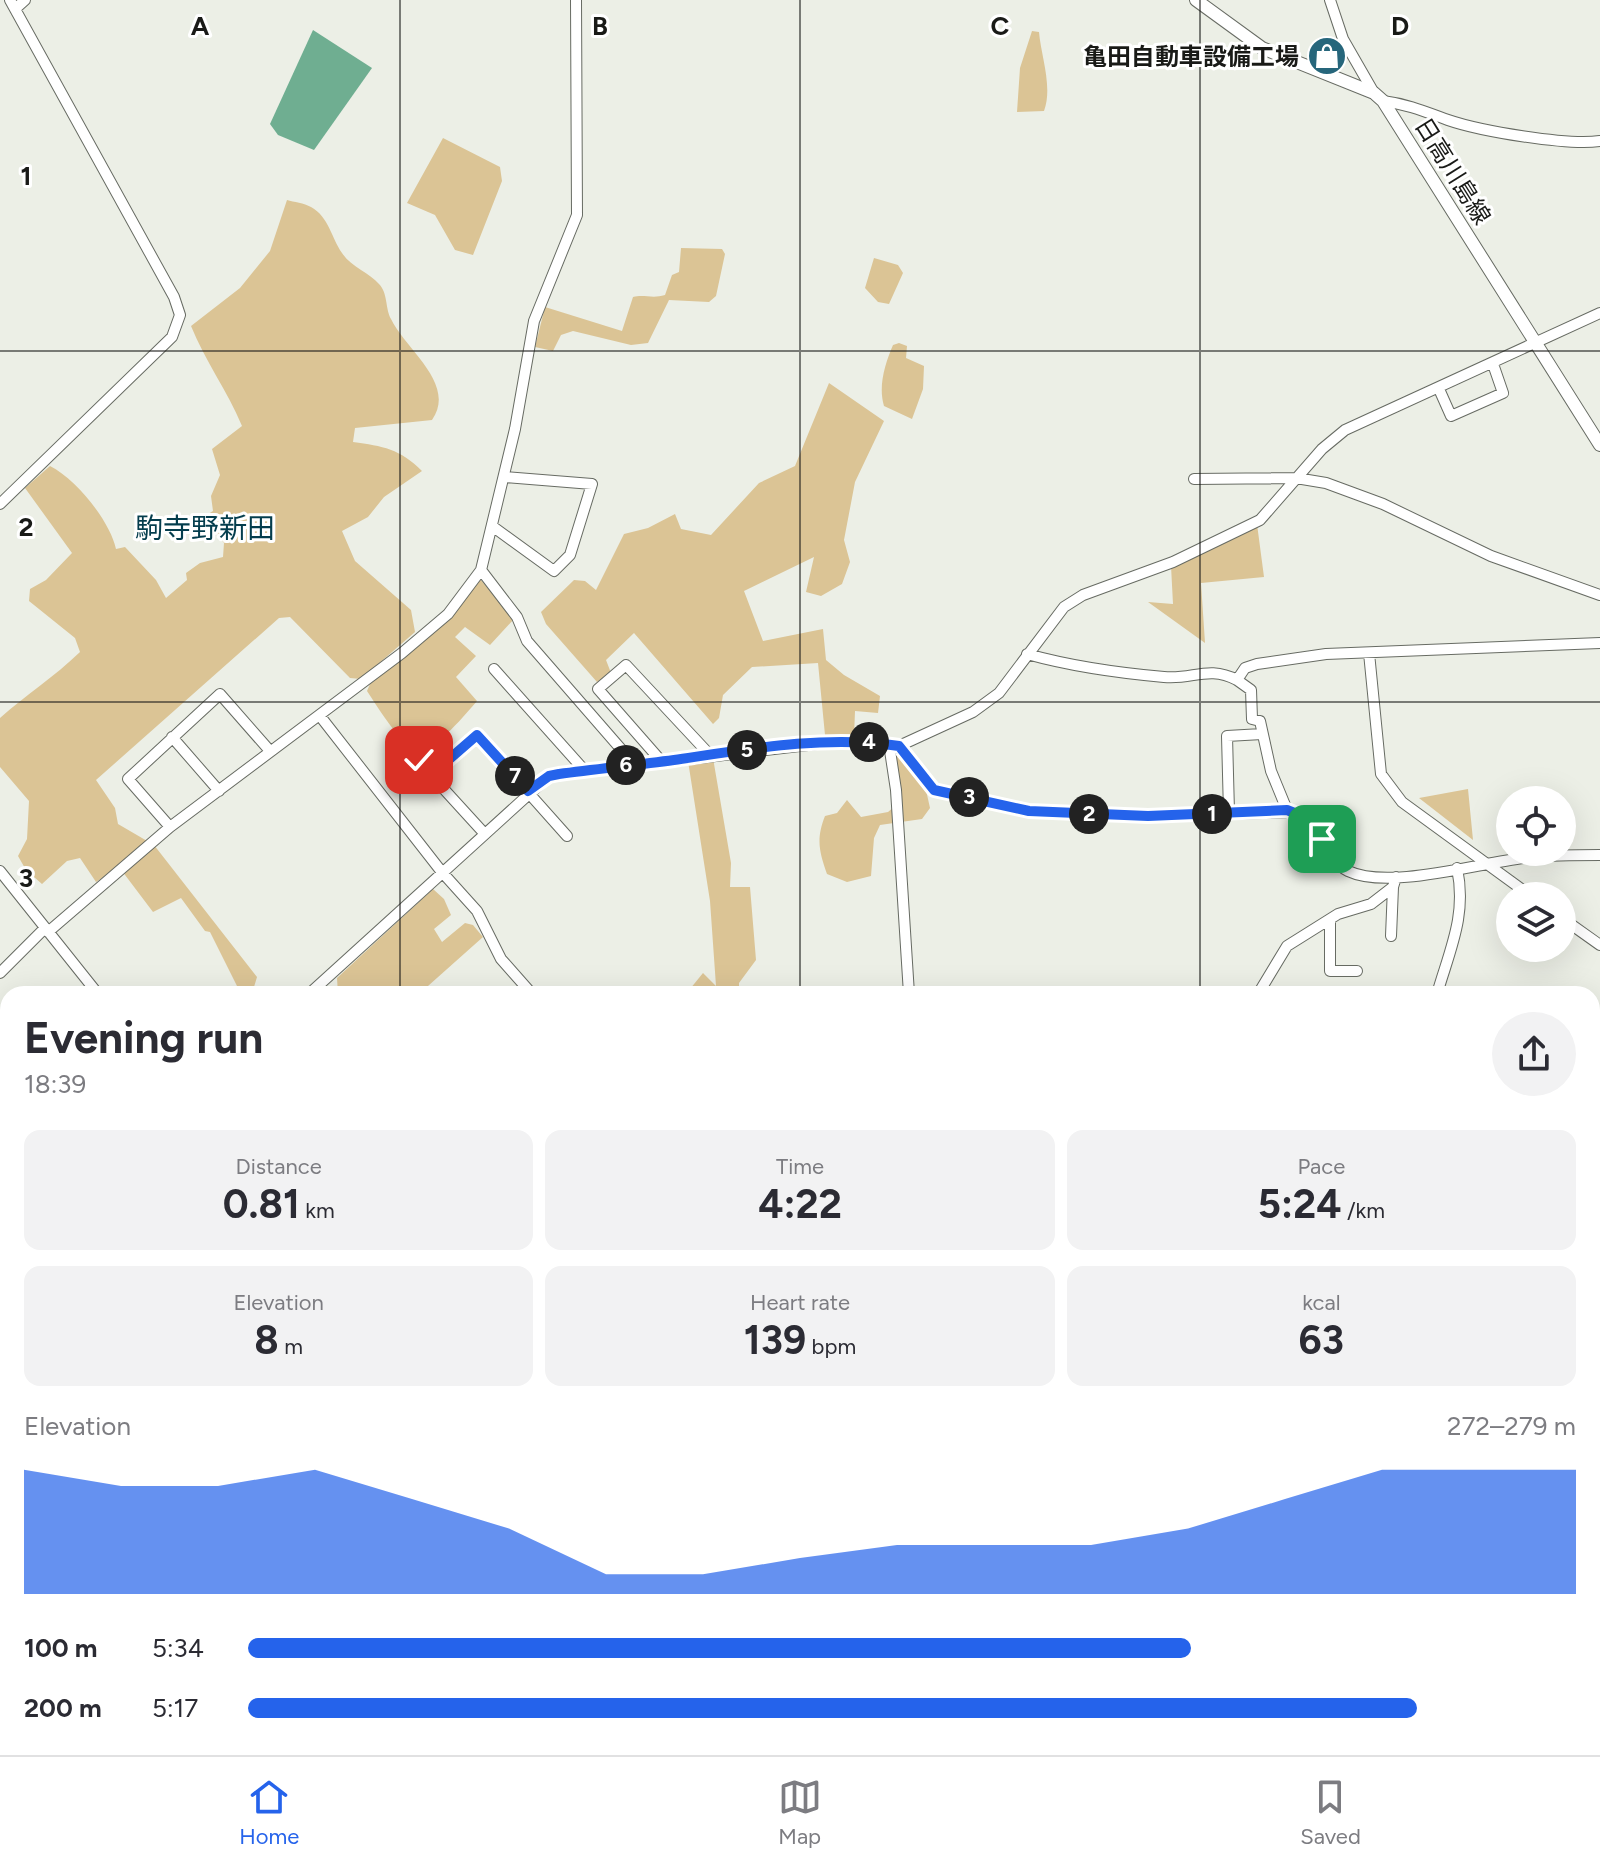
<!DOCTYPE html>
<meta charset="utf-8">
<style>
body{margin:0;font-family:Figtree,"Noto Sans JP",sans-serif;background:#f2f2f3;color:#2b2b33;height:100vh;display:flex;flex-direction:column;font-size:30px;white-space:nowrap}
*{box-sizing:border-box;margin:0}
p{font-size:26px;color:#7c7c81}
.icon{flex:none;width:44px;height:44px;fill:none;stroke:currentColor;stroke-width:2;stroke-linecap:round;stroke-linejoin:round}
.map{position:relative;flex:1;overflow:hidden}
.side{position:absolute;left:0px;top:986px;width:1600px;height:770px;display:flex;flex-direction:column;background:#fff;border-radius:24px 24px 0 0;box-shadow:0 8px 32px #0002}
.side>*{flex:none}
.controls{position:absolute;left:1496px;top:786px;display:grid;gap:16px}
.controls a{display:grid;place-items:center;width:80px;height:80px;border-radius:50%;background:#fff;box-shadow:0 8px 32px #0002;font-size:40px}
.pin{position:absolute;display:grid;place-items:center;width:68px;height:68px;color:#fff;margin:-34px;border-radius:16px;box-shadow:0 4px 12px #0006}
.km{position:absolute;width:40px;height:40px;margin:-20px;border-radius:50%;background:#222;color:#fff;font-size:22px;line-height:40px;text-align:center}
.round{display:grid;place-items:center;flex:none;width:84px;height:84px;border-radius:42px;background:#f2f2f3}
.headline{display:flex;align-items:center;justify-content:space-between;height:136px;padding:0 24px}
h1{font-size:44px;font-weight:700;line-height:60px}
.figures{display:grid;grid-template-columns:repeat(3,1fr);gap:12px;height:136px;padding:8px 24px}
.figures div{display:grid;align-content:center;border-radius:16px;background:#f2f2f3;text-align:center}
.figures b{font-size:40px;font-weight:700}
.figures small{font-size:22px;font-weight:400}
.figures p{font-size:22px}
.chart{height:224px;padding:16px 24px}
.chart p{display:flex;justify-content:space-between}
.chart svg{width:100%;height:144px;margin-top:8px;fill:#2563eb;opacity:.7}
ul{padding:0 24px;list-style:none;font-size:26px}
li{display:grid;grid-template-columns:128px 96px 1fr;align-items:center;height:60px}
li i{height:20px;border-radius:10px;background:#2563eb}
.tab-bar{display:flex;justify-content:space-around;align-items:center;height:112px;border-top:2px solid #e1e1e2;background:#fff;font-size:22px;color:#7c7c81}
.tab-bar a{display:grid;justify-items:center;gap:4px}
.tab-bar .current{color:#2563eb}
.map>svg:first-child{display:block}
.green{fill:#dbc495}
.water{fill:#6fae91}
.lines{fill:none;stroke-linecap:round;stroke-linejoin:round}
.minor-casing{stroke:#676b63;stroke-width:12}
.major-casing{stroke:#676b63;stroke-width:14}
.minor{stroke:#fff;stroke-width:10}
.major{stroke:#fff;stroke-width:12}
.route-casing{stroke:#fff;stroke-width:16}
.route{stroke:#2563eb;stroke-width:10}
.grid{fill:none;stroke:#191a17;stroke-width:2;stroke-opacity:0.55}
.labels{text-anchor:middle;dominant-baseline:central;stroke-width:6;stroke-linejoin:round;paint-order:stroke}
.poi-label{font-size:24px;font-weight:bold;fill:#191a17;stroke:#fff;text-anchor:end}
.street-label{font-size:24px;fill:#191a17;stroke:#fff}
.quarter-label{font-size:28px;fill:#043d4d;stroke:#fff}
.grid-label{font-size:26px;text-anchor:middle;font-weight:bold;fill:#191a17;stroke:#fff;stroke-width:6;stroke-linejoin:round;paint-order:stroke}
</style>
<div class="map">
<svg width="1600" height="1755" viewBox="0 0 1600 1755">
<rect width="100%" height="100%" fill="#ecefe6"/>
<path class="green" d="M1032,31L1039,32C1041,56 1053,87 1044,111L1017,112L1020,68Z
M443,138L500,167L502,181L473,255L455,250L435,215L407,203Z
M287,200C294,202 304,203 311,207C329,217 331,237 342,253C351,267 370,273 379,284C388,293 385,308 391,319C406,350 457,384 432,420L355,428L353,442C383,446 400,449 422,471L384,497L368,517L342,531L355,561L411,610L415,632L361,679L350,678L290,617L279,618L96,780L115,808L118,824L154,845L257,977L254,987L241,994L210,932L205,931L181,898L153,912L119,867L96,882L80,858L67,861L42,884L26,870L18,856L27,839L29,801L0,767V718C26,695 54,677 80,652L75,638L29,601L30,589L46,580L72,553L25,488L50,466C76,479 110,521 116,549L125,547L156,580L166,598L187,580L186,573L200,563L223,557L224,543L205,516L213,511L211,496L220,475L212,449L242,426C227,390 205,361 191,326L240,288L270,251Z
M681,248L722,249L725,254L716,296L709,302L669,300L648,343L631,345L573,331L561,335L553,351L535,347L545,307L622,331L633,297C644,294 652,299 665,295L672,275L679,272Z
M874,258L898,265L903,273L889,304L878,302L865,288Z
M899,343L907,346L906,358L924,366L923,389L912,419L884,406C878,386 885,364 893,345Z
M829,383L884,421L855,482L844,540L850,562L842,584L821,596L806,592L814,557L744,591L763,641L823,629L826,660L844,675L880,696L878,713L855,711L854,737L825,735L818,663L752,667L723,695L719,718L713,724L634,633L606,660L611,673L597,682L546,624L541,612L574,580L585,581L596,590L624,534L648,528L675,514L681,529L711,535L759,483L795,466Z
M1257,524L1264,577L1201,583L1205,643L1148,602L1173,604L1171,566Z
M480,579L514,619L490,645L465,627L455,637L476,656L456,677L477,701C420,768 413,762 367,691L370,684L450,619Z
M899,753L926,790L930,808L922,819L880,825L874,838L871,876L847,882L827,874C819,851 816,839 825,816L837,813L847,800L861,817L888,812L901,801L895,755Z
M713,758L731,863L730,887H750L756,960L739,983V994H695L690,989L703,973L716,986L710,901L688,761Z
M1468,789L1473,840L1419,798Z
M433,889L444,899L451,915L434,929L442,942L465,923L473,925L483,937L419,994H338L337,978Z
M1009,1748H1127L1133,1755H1014Z"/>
<path class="water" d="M313,30L372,68L314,150L278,135L270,124Z"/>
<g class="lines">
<defs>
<path id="minor" d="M1330,0L1343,39L1374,93
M15,9L25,0
M1383,101C1407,104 1426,112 1448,120C1480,131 1568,146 1600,141
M1439,389L1451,416L1503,393L1493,364
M1194,479L1296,478L1326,483L1383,504L1491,556L1600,595
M0,504L172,337L180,315L174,297L10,0
M492,526L554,571L570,555L592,484L505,477
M481,570L517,617L527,641L634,764
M1369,653L1381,774L1402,802L1531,896
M1027,654C1070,666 1119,673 1164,677C1193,680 1208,665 1237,680L1245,668L1257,664L1326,654L1600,643
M494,669L585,771
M1237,680L1251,690L1252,719L1260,721L1271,771L1287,810
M320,716L441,871L477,911L501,959L532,994
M172,737L219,791
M889,744L896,790L909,994
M899,746L934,790L1029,811L1148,816L1295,812C1318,826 1325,860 1348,871C1390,891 1484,861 1532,857C1554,855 1577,855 1600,855
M419,760L431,775
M662,762L598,689L626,665L710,755
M1229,812L1227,736L1262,734
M170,827L128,779L220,694L270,751
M483,832L431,775L477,735L567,836
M0,871L98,994
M1562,918L1600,945
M1330,921V971H1357
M48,932L170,827L402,653L448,614L481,570L515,429L534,321L577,215L576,0
M1391,936L1393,887
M0,973L45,928
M309,994L549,776L842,741L899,746L973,712L999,693L1064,607L1083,595L1173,562L1260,520L1322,449L1345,430L1600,313
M1258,994L1287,946L1338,914L1371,904L1393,887L1396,877
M1437,994C1450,949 1467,915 1457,868
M1592,1114L1600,1112
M0,1212L8,1211
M1592,1253L1600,1257
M0,1353L8,1351
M1592,1423L1600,1409
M0,1495L8,1493
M0,1514L8,1554
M0,1637L8,1636
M1592,1687L1600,1681
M124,1748L126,1755
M308,1748L309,1755
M338,1748L343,1755
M658,1748L664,1755
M899,1748L905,1755
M1136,1748L1141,1755
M1300,1748L1305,1755
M245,1755L254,1748
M644,1755L652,1748
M1212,1755L1221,1748
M1379,1755L1386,1748"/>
<path id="major" d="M1196,0L1262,48L1374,93L1383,101L1600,445"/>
</defs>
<use href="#minor" class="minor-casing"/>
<use href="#major" class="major-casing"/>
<use href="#minor" class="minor"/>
<use href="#major" class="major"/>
</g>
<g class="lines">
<defs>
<path id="route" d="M419,760L431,775L477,735L528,791L549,776L559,774C597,769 636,765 674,760C748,749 825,735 899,746L934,790L1029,811L1148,816L1287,810L1302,816L1322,839"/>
</defs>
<use href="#route" class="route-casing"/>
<use href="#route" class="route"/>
</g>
<path class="grid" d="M400,0V994M800,0V994M1200,0V994M0,351H1600M0,702H1600M0,1053H8M1592,1053H1600M0,1404H8M1592,1404H1600M400,1748V1755M800,1748V1755M1200,1748V1755"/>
<defs>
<symbol id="shop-disc" viewBox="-11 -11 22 22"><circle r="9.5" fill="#26667b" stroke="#fff"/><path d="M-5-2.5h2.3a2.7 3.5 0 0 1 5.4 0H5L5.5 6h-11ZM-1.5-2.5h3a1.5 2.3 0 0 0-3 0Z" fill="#fff"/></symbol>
</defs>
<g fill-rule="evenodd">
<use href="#shop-disc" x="1305" y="34" width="44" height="44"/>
</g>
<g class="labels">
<g class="poi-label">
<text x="1299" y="56">亀田自動車設備工場</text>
</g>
<g class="street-label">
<text transform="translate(1453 171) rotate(58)">日高川島線</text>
</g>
<g class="quarter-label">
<text x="205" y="528">駒寺野新田</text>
</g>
</g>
<g class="grid-label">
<text x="200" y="35">A</text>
<text x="600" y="35">B</text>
<text x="1000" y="35">C</text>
<text x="1400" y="35">D</text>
<text x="26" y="185">1</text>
<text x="26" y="536">2</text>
<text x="26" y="887">3</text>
</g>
</svg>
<div class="controls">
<a><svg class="icon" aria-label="locate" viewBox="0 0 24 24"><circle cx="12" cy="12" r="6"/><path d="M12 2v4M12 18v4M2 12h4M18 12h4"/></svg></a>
<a><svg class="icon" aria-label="layers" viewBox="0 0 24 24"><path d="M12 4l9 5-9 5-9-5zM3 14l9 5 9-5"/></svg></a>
</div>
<div class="pin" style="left:1322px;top:839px;background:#1e9e55"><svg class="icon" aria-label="arrive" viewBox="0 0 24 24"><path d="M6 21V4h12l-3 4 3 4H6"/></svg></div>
<div class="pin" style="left:419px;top:760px;background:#d93025"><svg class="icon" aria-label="check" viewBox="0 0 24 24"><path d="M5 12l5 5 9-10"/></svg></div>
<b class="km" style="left:1212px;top:814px">1</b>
<b class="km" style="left:1089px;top:814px">2</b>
<b class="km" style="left:969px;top:797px">3</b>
<b class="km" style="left:869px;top:742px">4</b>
<b class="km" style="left:747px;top:750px">5</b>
<b class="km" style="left:626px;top:765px">6</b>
<b class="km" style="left:515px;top:776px">7</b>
<section class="side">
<div class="headline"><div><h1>Evening run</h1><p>18:39</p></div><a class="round"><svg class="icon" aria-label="share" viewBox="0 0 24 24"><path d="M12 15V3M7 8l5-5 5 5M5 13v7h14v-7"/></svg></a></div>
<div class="figures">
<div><p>Distance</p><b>0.81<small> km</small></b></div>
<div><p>Time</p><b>4:22</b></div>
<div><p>Pace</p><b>5:24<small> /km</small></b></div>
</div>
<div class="figures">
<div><p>Elevation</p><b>8<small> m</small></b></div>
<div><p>Heart rate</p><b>139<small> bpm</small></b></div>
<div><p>kcal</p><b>63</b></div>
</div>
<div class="chart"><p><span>Elevation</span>272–279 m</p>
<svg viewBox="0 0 160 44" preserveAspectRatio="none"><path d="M0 44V6L10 11L20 11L30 6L40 15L50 24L60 38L70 38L80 33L90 29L100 29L110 29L120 24L130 15L140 6L150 6L160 6V44z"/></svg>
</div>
<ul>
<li><b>100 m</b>5:34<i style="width:71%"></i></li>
<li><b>200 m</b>5:17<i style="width:88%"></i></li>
</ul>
</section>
</div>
<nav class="tab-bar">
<a class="current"><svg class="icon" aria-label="home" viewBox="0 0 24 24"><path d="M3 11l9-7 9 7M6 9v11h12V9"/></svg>Home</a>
<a><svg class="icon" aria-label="map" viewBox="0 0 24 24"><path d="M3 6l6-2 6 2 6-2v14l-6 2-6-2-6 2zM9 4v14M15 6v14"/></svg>Map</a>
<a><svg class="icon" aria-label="saved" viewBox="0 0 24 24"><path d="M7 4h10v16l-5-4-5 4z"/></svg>Saved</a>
</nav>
